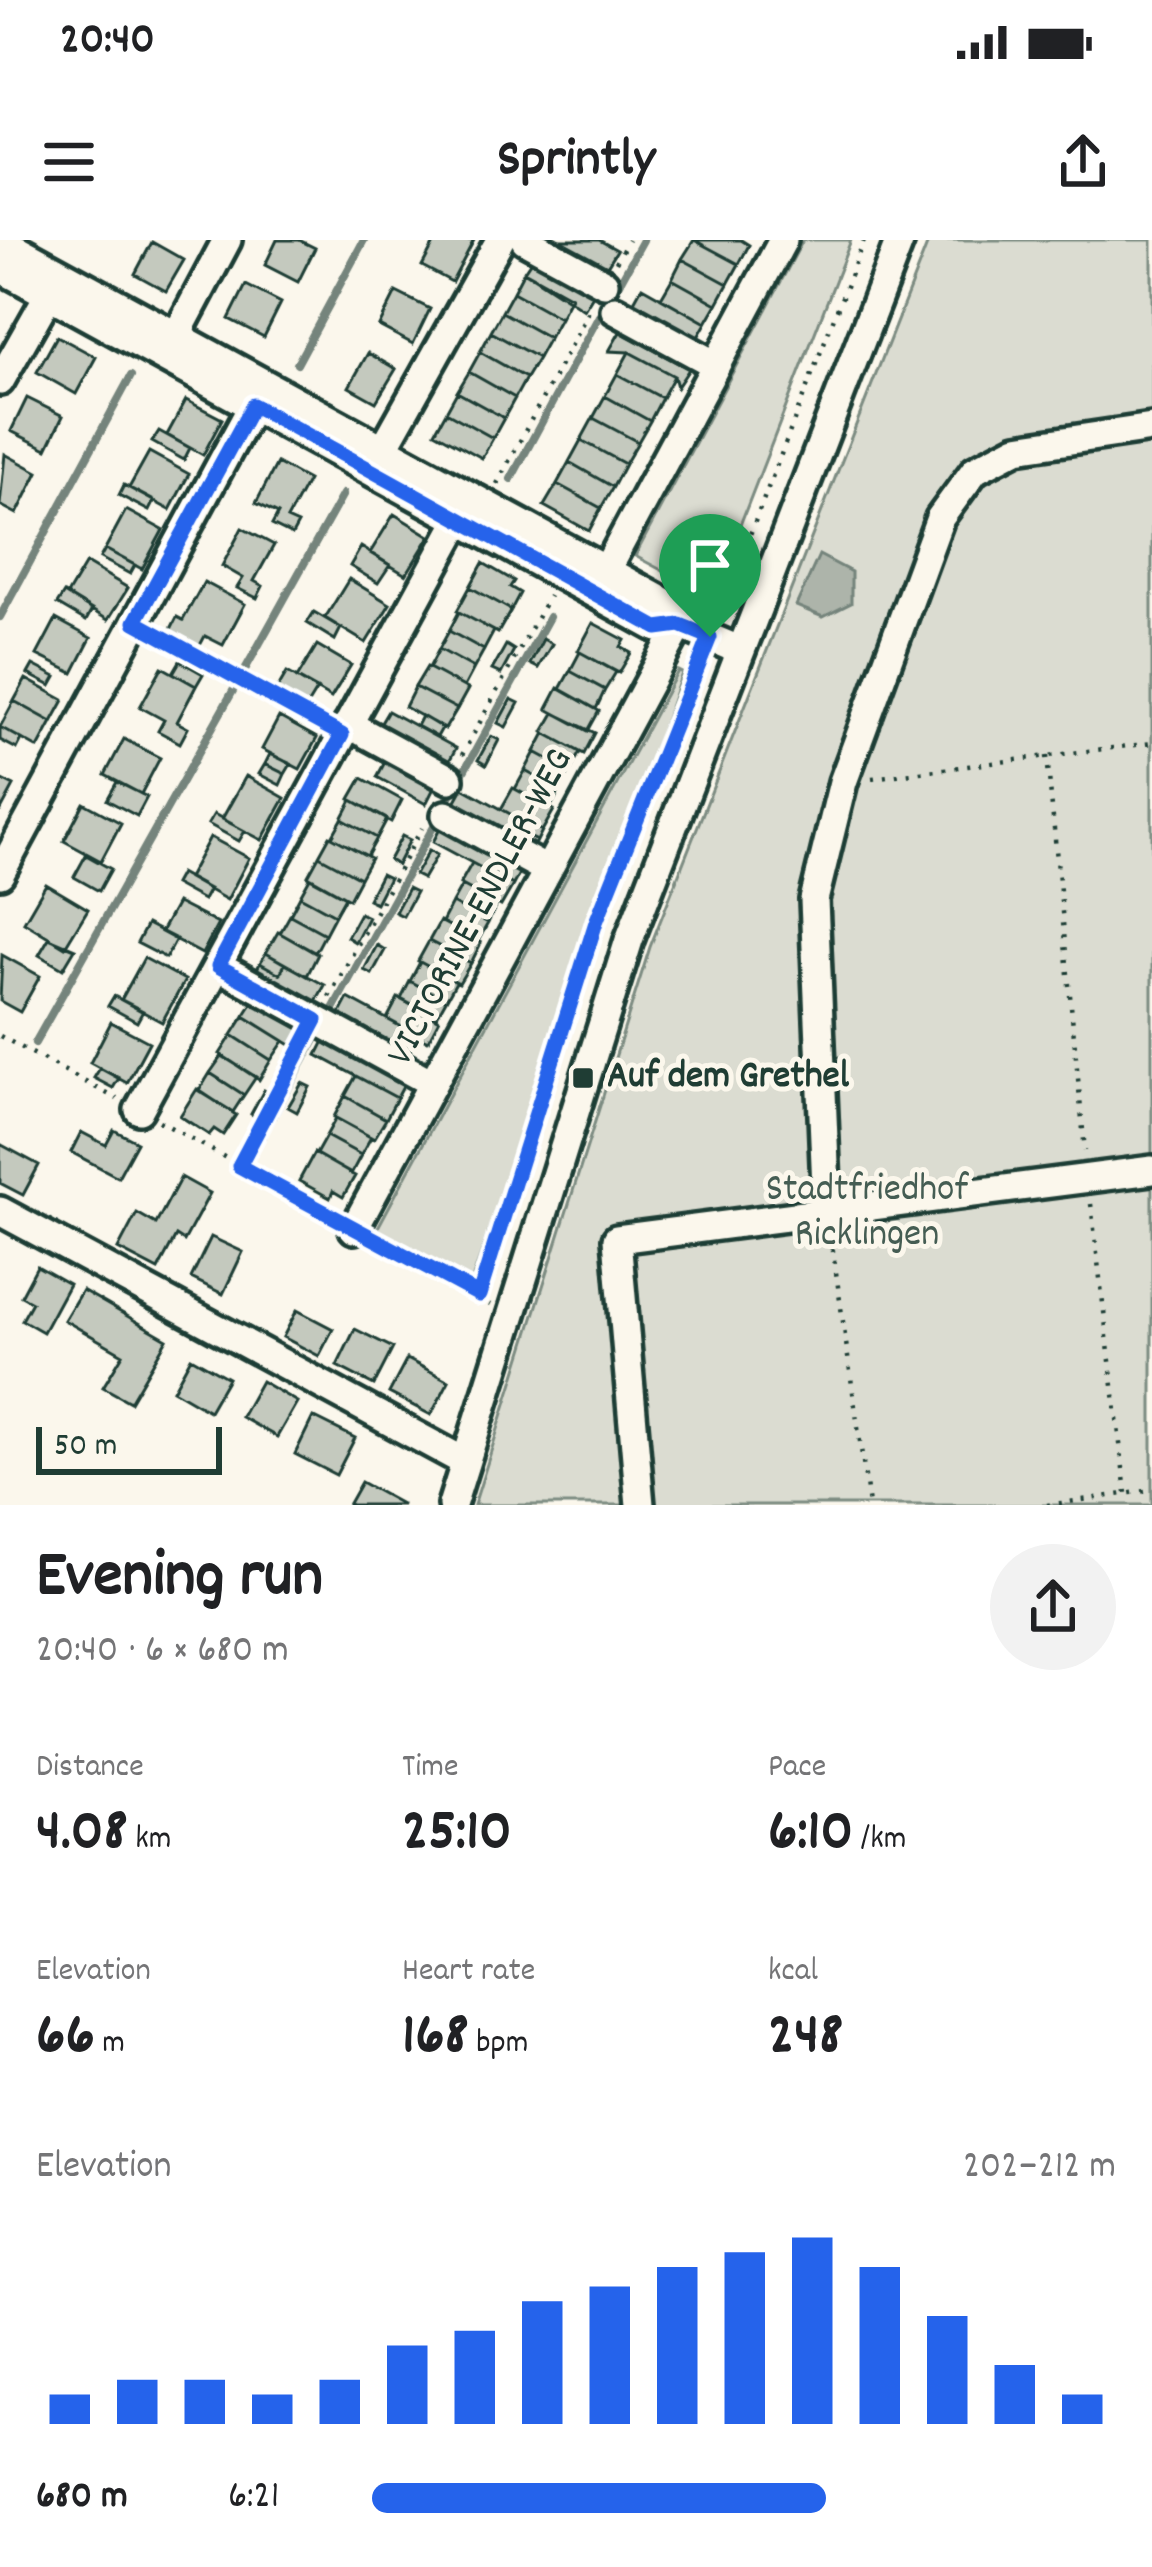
<!DOCTYPE html>
<meta charset="utf-8">
<style>
body{margin:0;font-family:Dekko,sans-serif;background:#f2f2f2;color:#202124;height:100vh;display:flex;flex-direction:column;font-size:45px;white-space:nowrap}
*{box-sizing:border-box;margin:0}
p{font-size:39px;color:#757577}
.icon{flex:none;width:66px;height:66px;fill:none;stroke:currentColor;stroke-width:2;stroke-linecap:round;stroke-linejoin:round}
.map{position:relative;height:1265px;overflow:hidden}
.side{display:flex;flex-direction:column;background:#fff;flex:1}
.side>*{flex:none}
.scale{position:absolute;left:36px;bottom:30px;width:186px;box-sizing:border-box;padding-left:12px;border:6px solid #1f3d34;border-top:0;font-size:33px;line-height:42px;white-space:nowrap;color:#1f3d34;-webkit-text-stroke:9px #fbf7ec;paint-order:stroke}
.pin{position:absolute;display:grid;place-items:center;width:102px;height:102px;color:#fff;margin:-123px -51px;border-radius:50% 50% 50% 0;rotate:-45deg;box-shadow:0 0 12px #0007}
.pin .icon{rotate:45deg}
.round{display:grid;place-items:center;flex:none;width:126px;height:126px;border-radius:63px;background:#f2f2f2}
.summary{display:flex;align-items:center;justify-content:space-between;height:204px;padding:0 36px}
h1{font-size:66px;font-weight:800;line-height:90px}
.metrics{display:grid;grid-template-columns:repeat(3,1fr);gap:18px;height:204px;padding:12px 36px}
.metrics div{display:grid;align-content:center}
.metrics b{font-size:60px;font-weight:800}
.metrics small{font-size:33px;font-weight:400}
.metrics p{font-size:33px}
.chart{height:336px;padding:24px 36px}
.chart p{display:flex;justify-content:space-between}
.chart svg{width:100%;height:216px;margin-top:12px;stroke:#2563eb;stroke-width:6}
ul{padding:0 36px;list-style:none;font-size:39px}
li{display:grid;grid-template-columns:192px 144px 1fr;align-items:center;height:90px}
li i{height:30px;border-radius:15px;background:#2563eb}
.status{display:flex;justify-content:space-between;align-items:center;height:84px;padding:0 60px;background:#fff;direction:ltr}
.status svg{height:33px;fill:currentColor}
header{display:flex;justify-content:space-between;align-items:center;height:156px;padding:0 36px;background:#fff;font-size:54px;font-weight:800}
.map>svg:first-child{display:block}
.green{fill:#dbdcd1;stroke:#7d8c82;stroke-width:3}
.water{fill:#adb4aa;stroke:#74847b;stroke-width:3}
.lines{fill:none;stroke-linecap:round;stroke-linejoin:round}
.stream{stroke:#74847b;stroke-width:8}
.building{fill:#c4c9be;stroke:#1f3d34;stroke-width:3}
.minor-casing{stroke:#1f3d34;stroke-width:36}
.path{stroke:#1f3d34;stroke-width:4.5;stroke-dasharray:3 9;stroke-linecap:butt}
.minor{stroke:#fbf7ec;stroke-width:27}
.route-casing{stroke:#fff;stroke-width:24}
.route{stroke:#2563eb;stroke-width:15}
.poi-dot{fill:#1f3d34;stroke:#fbf7ec;stroke-width:4.5}
.labels{text-anchor:middle;dominant-baseline:central;stroke-width:10;stroke-linejoin:round;paint-order:stroke}
.street-label{font-size:39px;fill:#1f3d34;stroke:#fbf7ec}
.poi-label{font-size:39px;font-weight:bold;fill:#1f3d34;stroke:#fbf7ec;text-anchor:start}
.park-label{font-size:39px;fill:#455d53;stroke:#fbf7ec}
</style>
<div class="status"><b>20:40</b><svg viewBox="0 0 49 12"><path d="M0 12V9h3v3zM5 12V6h3v6zM10 12V3h3v9zM15 12V0h3v12zM26 1h20v11H26zM47 4h2v5h-2z"/></svg></div>
<header><svg class="icon" aria-label="menu" viewBox="0 0 24 24"><path d="M4 6h16M4 12h16M4 18h16"/></svg>Sprintly<svg class="icon" aria-label="share" viewBox="0 0 24 24"><path d="M12 15V3M7 8l5-5 5 5M5 13v7h14v-7"/></svg></header>
<div class="map">
<svg width="1152" height="1265" viewBox="0 0 1152 1265">
<rect width="100%" height="100%" fill="#fbf7ec"/>
<filter id="ink" filterUnits="userSpaceOnUse"><feTurbulence type="fractalNoise" baseFrequency=".00833" numOctaves="2"/><feDisplacementMap in="SourceGraphic" scale="24" xChannelSelector="R" yChannelSelector="G"/><feConvolveMatrix kernelMatrix="1 2 1 2 8 2 1 2 1" color-interpolation-filters="sRGB"/></filter>
<g filter="url(#ink)">
<path class="green" d="M803,0H851L712,357L635,316Z
M929,0H1152V1265H474L650,707Z
M678,431L682,433L471,1043L376,991Z"/>
<path class="water" d="M819,315L851,332V363L823,377L796,366Z"/>
<g class="lines">
<path class="stream" d="M610,60L643,0
M297,124L364,0
M511,239L599,76
M0,377L131,136
M242,435L343,254
M328,778L549,377
M35,803L238,442
M248,921L320,791"/>
</g>
<path class="building" d="M277,0H299L315,8L298,42L265,25Z
M436,0H474L452,42L422,26Z
M546,0H599L617,10L604,31Z
M694,0L739,24L728,44L682,19Z
M694,0H741L749,5L739,24Z
M152,2L184,20L166,51L135,34Z
M532,19L595,52L584,70L524,31Z
M682,19L728,44L717,64L672,39Z
M524,31L571,57L560,78L513,52Z
M672,39L717,64L706,83L661,58Z
M246,45L281,63L264,97L229,79Z
M642,47L706,83L694,104L631,67Z
M396,52L430,69L413,104L379,86Z
M513,52L560,78L549,98L502,72Z
M502,72L549,98L538,118L491,92Z
M491,92L538,118L526,138L480,112Z
M620,92L689,129L677,147L674,136L629,112L609,111Z
M57,96L96,117L76,154L37,132Z
M480,112L526,138L515,158L469,132Z
M629,112L674,136L662,158L617,134Z
M368,113L396,129L376,162L349,147Z
M469,132L515,158L504,178L457,152Z
M617,134L662,158L650,181L605,156Z
M457,152L504,178L493,198L446,172Z
M605,156L650,181L638,202L593,178Z
M27,158L63,176L47,209L11,191Z
M186,160L222,179L203,215L167,195Z
M446,172L493,198L482,218L435,192Z
M593,178L638,202L625,224L581,200Z
M159,191L190,208L184,220L152,202Z
M581,200L625,224L613,247L569,222Z
M149,212L189,234L170,270L129,248Z
M5,214L38,232L17,274L0,265Z
M569,222L613,247L601,268L557,244Z
M277,223L308,240L287,279L298,284L292,295L272,285L278,274L256,263Z
M557,244L601,268L589,291L544,266Z
M124,245L154,261L149,271L119,255Z
M126,270L163,290L142,329L105,309Z
M394,274L430,296L406,335L370,313Z
M242,288L274,305L254,341L263,346L257,358L237,348L243,338L222,326Z
M361,307L390,325L378,343L350,326Z
M105,309L135,325L130,334L100,318Z
M86,323L128,348L108,380L67,355Z
M483,323L514,341L510,347L520,353L511,370L470,347Z
M349,339L390,364L366,403L325,378Z
M204,342L245,364L223,405L205,396L198,409L169,393L177,377L183,380Z
M470,347L511,370L498,393L457,371Z
M64,353L92,370L86,381L57,364Z
M314,372L341,388L335,400L307,383Z
M459,372L494,391L484,410L449,391Z
M56,379L91,398L73,433L37,415Z
M593,383L625,400L621,407L631,413L619,433L578,411Z
M449,391L484,410L474,428L439,409Z
M543,399L552,404L538,428L530,424Z
M317,405L351,425L331,458L297,438Z
M506,405L514,410L501,434L492,430Z
M439,409L474,428L464,447L429,428Z
M580,412L616,432L605,450L570,431Z
M180,421L203,434L196,446L173,433Z
M33,425L56,437L51,446L28,434Z
M162,427L196,446L177,482L188,488L180,503L158,491L164,480L140,467Z
M427,427L468,449L457,469L415,447Z
M570,431L605,450L596,469L560,449Z
M287,432L317,449L306,467L277,449Z
M26,439L64,460L52,482L14,461Z
M415,447L457,469L445,489L405,467Z
M558,448L599,471L588,491L547,469Z
M511,459L519,463L506,487L498,483Z
M14,461L52,482L38,508L0,487Z
M388,471L456,508L447,525L378,488Z
M554,473L595,493L584,514L543,492Z
M422,476L442,488L437,497L417,486Z
M279,477L317,498L300,529L262,509Z
M0,487L22,499L17,509L0,500Z
M545,493L580,512L570,531L535,512Z
M491,496L499,500L486,525L478,520Z
M124,499L160,518L141,554L105,535Z
M535,512L570,531L560,550L525,531Z
M270,514L291,524L285,534L265,524Z
M386,520L435,546L426,564L377,537Z
M265,524L285,534L280,545L259,534Z
M525,531L560,550L550,568L515,549Z
M246,536L285,558L262,600L222,579Z
M362,538L402,560L391,582L350,559Z
M0,539L14,546L0,572Z
M117,542L147,557L137,576L107,560Z
M463,548L523,581L517,591L537,601L533,609L453,566Z
M513,548L554,570L542,591L501,569Z
M352,560L387,579L377,598L342,579Z
M84,563L121,583L101,621L64,601Z
M214,574L245,591L239,601L208,584Z
M342,579L377,598L367,616L332,597Z
M523,581L542,591L537,601L517,591Z
M442,585L522,628L513,645L433,602Z
M330,596L371,618L360,638L319,616Z
M402,596L410,600L397,625L389,620Z
M210,597L249,618L227,660L188,638Z
M429,610L437,615L423,639L415,635Z
M86,615L111,629L99,651L74,637Z
M319,616L360,638L349,659L308,636Z
M472,623L513,645L501,666L460,644Z
M180,633L209,649L203,660L174,644Z
M381,634L389,638L376,663L368,659Z
M310,638L345,657L335,675L300,656Z
M46,644L88,669L65,707L24,682Z
M462,645L497,664L488,683L452,663Z
M408,648L416,652L403,676L395,672Z
M300,656L335,675L325,694L290,675Z
M177,663L218,684L202,714L161,692Z
M452,663L488,683L478,701L442,682Z
M360,673L368,677L355,702L347,697Z
M290,675L325,694L315,713L280,693Z
M440,681L481,703L471,723L429,701Z
M147,684L176,699L166,718L137,703Z
M278,692L318,714L307,736L266,713Z
M49,698L75,709L63,729L39,715Z
M429,701L471,723L459,743L418,721Z
M377,705L385,710L372,734L364,730Z
M266,713L285,724L280,734L260,723Z
M2,715L40,736L20,772L0,761Z
M144,718L185,740L162,782L121,760Z
M420,722L456,742L446,760L410,741Z
M260,723L280,734L285,724L325,745L315,763L256,731Z
M410,741L446,760L436,778L401,759Z
M114,756L143,771L137,782L108,766Z
M348,758L418,796L409,813L339,775Z
M398,758L439,780L428,801L387,779Z
M255,759L303,789L292,806L244,776Z
M244,776L284,801L271,820L232,795Z
M111,782L149,802L127,843L90,823Z
M232,795L271,820L259,840L220,814Z
M326,797L406,841L397,858L317,815Z
M222,816L256,837L244,855L210,833Z
M100,828L119,838L113,848L94,838Z
M210,833L244,855L233,872L199,851Z
M356,836L397,858L386,879L345,856Z
M302,843L310,847L297,872L288,867Z
M197,849L236,875L223,895L214,889L209,895L180,876Z
M264,850L272,854L259,879L251,874Z
M345,856L386,879L374,899L334,877Z
M336,878L371,897L361,915L326,896Z
M114,890L137,902L118,937L71,912L81,892L106,905Z
M326,896L361,915L351,934L316,914Z
M0,904L39,925L23,955L0,943Z
M314,913L355,936L343,957L333,951L330,958L299,941Z
M181,937L210,953L184,1001L176,996L158,1030L118,1009L137,973L156,984Z
M211,997L243,1012L223,1054L191,1038Z
M37,1026L69,1044L43,1092L22,1080L32,1062L21,1056Z
M82,1050L167,1099L130,1162L103,1147L123,1114L64,1080Z
M297,1070L333,1089L319,1116L283,1097Z
M355,1089L393,1108L374,1145L337,1126Z
M191,1117L228,1138L209,1171L173,1150Z
M407,1119L449,1141L431,1175L389,1153Z
M261,1141L297,1162L277,1197L241,1177Z
M313,1177L355,1198L336,1235L295,1214Z
M361,1242L403,1265H348Z"/>
<g class="lines">
<defs>
<path id="minor" d="M525,0L604,43
M0,28L657,388L680,385L670,365L1,0
M615,70L716,125
M176,96L227,0
M0,141L57,40
M383,209L500,0
M606,330L783,0
M348,484L449,539
M446,575L547,630
M0,634L260,152
M218,726L432,843
M139,870L469,262
M0,971L465,1222
M827,972L814,660L843,542L940,278L975,230L1017,208L1152,188
M354,989L680,385L739,410
M452,1265L629,700L900,0
M640,1265L617,999L1152,930"/>
</defs>
<use href="#minor" class="minor-casing"/>
<path class="path" d="M616,22L628,0
M497,244L590,69
M720,372L864,0
M157,394L321,484
M462,515L549,356
M1047,516L1085,911
M872,538L1152,503
M329,757L422,588
M0,796L117,859
M159,881L333,977
M239,926L304,804
M1091,964L1126,1253
M831,997L869,1265
M374,1000L490,1065
M479,1055L596,682L700,421
M1047,1265L1152,1250"/>
<use href="#minor" class="minor"/>
</g>
</g>
<g class="lines" filter="url(#ink)">
<defs>
<path id="route" d="M253,165L657,388L680,385L710,397L596,682L479,1055L239,926L316,780L218,726L342,495L135,382Z"/>
</defs>
<use href="#route" class="route-casing"/>
<use href="#route" class="route"/>
</g>
<rect class="poi-dot" x="571" y="826" width="24" height="24" rx="6"/>
<g class="labels">
<g class="street-label">
<text transform="translate(482 668) rotate(-62)">VICTORINE-ENDLER-WEG</text>
</g>
<g class="poi-label">
<text x="607" y="838">Auf dem Grethel</text>
</g>
<g class="park-label">
<text x="867" y="951">Stadtfriedhof<tspan x="867" dy="45">Ricklingen</tspan></text>
</g>
</g>
</svg>
<div class="scale">50 m</div>
<div class="pin" style="left:710px;top:397px;background:#1e9e55"><svg class="icon" aria-label="arrive" viewBox="0 0 24 24"><path d="M6 21V4h12l-3 4 3 4H6"/></svg></div>
</div>
<section class="side">
<div class="summary"><div><h1>Evening run</h1><p>20:40 · 6 × 680 m</p></div><a class="round"><svg class="icon" aria-label="share" viewBox="0 0 24 24"><path d="M12 15V3M7 8l5-5 5 5M5 13v7h14v-7"/></svg></a></div>
<div class="metrics">
<div><p>Distance</p><b>4.08<small> km</small></b></div>
<div><p>Time</p><b>25:10</b></div>
<div><p>Pace</p><b>6:10<small> /km</small></b></div>
</div>
<div class="metrics">
<div><p>Elevation</p><b>66<small> m</small></b></div>
<div><p>Heart rate</p><b>168<small> bpm</small></b></div>
<div><p>kcal</p><b>248</b></div>
</div>
<div class="chart"><p><span>Elevation</span>202–212 m</p>
<svg viewBox="0 0 160 44" preserveAspectRatio="none"><path d="M5 44V38M15 44V35M25 44V35M35 44V38M45 44V35M55 44V28M65 44V25M75 44V19M85 44V16M95 44V12M105 44V9M115 44V6M125 44V12M135 44V22M145 44V32M155 44V38"/></svg>
</div>
<ul>
<li><b>680 m</b>6:21<i style="width:61%"></i></li>
</ul>
</section>
